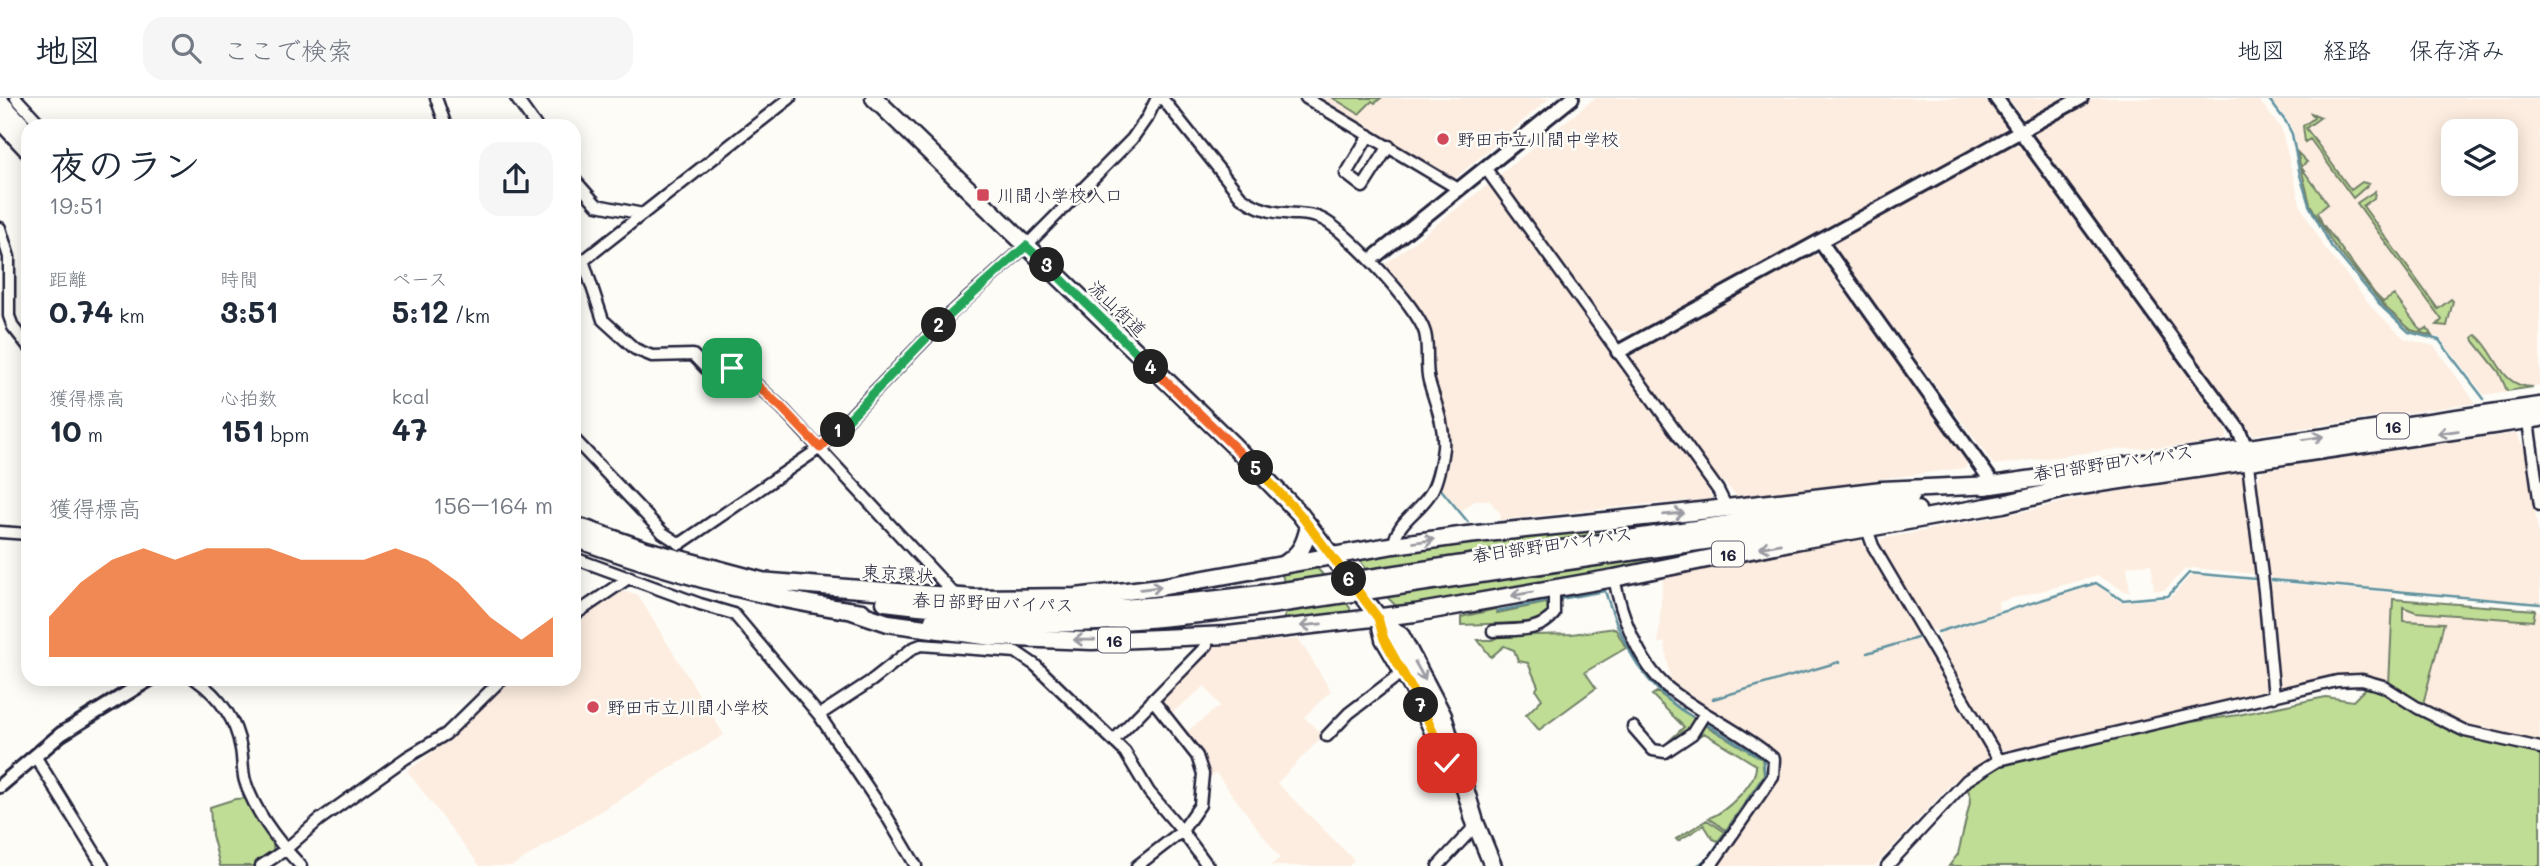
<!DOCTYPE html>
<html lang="ja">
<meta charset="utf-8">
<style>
body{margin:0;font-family:Mali,"Klee One",sans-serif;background:#f6f6f7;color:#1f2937;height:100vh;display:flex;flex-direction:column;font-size:26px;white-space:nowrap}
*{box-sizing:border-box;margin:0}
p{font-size:23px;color:#747a83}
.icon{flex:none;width:38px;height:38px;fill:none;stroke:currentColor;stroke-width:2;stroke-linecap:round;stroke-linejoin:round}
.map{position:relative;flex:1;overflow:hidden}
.drawer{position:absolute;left:21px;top:21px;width:560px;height:567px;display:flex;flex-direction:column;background:#fff;border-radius:21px;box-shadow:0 4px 18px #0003}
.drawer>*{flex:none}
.tools{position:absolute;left:2441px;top:21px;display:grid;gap:14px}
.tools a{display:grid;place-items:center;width:77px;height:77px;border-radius:14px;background:#fff;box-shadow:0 4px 18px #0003;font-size:35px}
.pin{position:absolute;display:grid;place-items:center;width:60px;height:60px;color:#fff;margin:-30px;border-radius:14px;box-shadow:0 4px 10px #0006}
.km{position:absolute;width:35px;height:35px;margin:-18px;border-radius:50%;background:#222;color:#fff;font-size:19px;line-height:35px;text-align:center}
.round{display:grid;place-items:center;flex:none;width:74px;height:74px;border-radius:21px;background:#f6f6f7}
.summary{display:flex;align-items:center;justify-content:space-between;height:119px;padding:0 28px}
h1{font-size:38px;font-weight:700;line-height:52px}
.metrics{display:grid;grid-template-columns:repeat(3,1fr);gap:10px;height:119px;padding:7px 28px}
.metrics div{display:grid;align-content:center}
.metrics b{font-size:30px;font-weight:700}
.metrics small{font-size:19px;font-weight:400}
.metrics p{font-size:19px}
.chart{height:196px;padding:14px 28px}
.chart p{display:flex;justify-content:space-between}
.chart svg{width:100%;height:126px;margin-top:7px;fill:#ea580c;opacity:.7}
header{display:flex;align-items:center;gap:42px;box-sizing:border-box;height:98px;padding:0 35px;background:#fff;border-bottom:2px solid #e0e1e3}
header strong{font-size:33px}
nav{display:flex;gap:38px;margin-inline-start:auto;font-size:24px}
.search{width:490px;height:63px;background:#f6f6f7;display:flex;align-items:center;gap:18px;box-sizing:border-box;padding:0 24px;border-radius:21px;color:#747a83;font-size:26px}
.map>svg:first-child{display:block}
.built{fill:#fdede0;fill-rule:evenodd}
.green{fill:#c0dd95;stroke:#718068;stroke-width:2}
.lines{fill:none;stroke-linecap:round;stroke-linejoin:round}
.stream{stroke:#60919e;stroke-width:2.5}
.minor-casing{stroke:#22223b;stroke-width:15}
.tertiary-casing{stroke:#22223b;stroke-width:18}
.primary-casing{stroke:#22223b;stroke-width:21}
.trunk-casing{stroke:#22223b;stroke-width:21}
.minor{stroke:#fdfcf7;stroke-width:10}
.tertiary{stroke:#fdfcf7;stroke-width:12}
.primary{stroke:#fdfcf7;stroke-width:16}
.trunk{stroke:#fdfcf7;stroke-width:16}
.trunk-bridge-casing{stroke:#22223b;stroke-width:21;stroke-linecap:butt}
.trunk-bridge{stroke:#fdfcf7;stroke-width:16}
.oneway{stroke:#9a9aa2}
.split-1-casing{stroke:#fff;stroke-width:14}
.split-2-casing{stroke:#fff;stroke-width:14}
.split-3-casing{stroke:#fff;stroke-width:14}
.split-4-casing{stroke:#fff;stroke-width:14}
.split-5-casing{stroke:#fff;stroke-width:14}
.split-6-casing{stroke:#fff;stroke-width:14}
.split-7-casing{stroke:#fff;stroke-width:14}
.split-8-casing{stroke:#fff;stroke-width:14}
.split-1{stroke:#f0652b;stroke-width:9}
.split-2{stroke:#22a559;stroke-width:9}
.split-3{stroke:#22a559;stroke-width:9}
.split-4{stroke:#22a559;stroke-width:9}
.split-5{stroke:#f0652b;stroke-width:9}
.split-6{stroke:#f5b400;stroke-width:9}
.split-7{stroke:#f5b400;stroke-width:9}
.split-8{stroke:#f5b400;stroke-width:9}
.poi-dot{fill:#d1495b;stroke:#fdfcf7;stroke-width:2.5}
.labels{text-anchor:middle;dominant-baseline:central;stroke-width:5;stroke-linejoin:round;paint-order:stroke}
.shield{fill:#fdfcf7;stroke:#646373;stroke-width:2}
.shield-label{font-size:16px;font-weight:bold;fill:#22223b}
.poi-label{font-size:18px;fill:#22223b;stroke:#fdfcf7;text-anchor:start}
.street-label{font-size:18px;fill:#22223b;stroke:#fdfcf7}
</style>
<header>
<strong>地図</strong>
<div class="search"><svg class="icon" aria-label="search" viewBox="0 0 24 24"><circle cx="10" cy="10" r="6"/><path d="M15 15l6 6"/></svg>ここで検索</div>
<nav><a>地図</a><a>経路</a><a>保存済み</a></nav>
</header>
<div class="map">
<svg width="2540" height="768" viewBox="0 0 2540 768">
<rect width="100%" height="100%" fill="#fdfcf7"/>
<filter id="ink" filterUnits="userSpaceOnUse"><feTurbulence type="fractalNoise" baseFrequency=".0143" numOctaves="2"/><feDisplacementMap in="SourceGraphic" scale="14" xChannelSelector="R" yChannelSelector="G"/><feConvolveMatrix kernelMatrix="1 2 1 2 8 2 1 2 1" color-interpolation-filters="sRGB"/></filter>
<g filter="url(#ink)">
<path class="built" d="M1314,0H1550L1453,82Z
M1595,0H1985L2005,26V36L1639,236L1610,231L1499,77Z
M2008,0H2069L2030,22L2023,20Z
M2095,0H2257L2281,30L2301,109L2325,150L2376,214L2405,241L2434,248L2476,305L2253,337L2035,41V33Z
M2270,0H2540V288L2484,297L2440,240L2411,232L2385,209L2333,146L2310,106L2301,76L2294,36L2288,23ZM2454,33H2506V86H2454Z
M2011,46L2020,48L2225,329L2227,337L2224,342L2184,348L2108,352L1994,367L1834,149L1835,143Z
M1486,88L1493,89L1711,391L1709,393L1711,398L1710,402L1648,406L1500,422L1501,416L1489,402H1476L1461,413L1441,389L1449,339L1446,315L1433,272L1432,238L1421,212L1405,189L1383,168Z
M1811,156L1819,158L1968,364L1965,370L1742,399L1736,397L1716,377L1631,260L1632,253Z
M2516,335L2527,355L2540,449V505L2273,481L2268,474L2257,381L2263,372Z
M2238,375L2244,380L2256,476L2191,470L2184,472L2165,492H2154L2151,466L2127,468L2130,494H2127L2098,478L1998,504L1999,513L1937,533L1929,530L1881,447V441L2027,413L2089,398Z
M1861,442L1918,532L1917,542L1935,563L1989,655L1987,661L1953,684L1875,768H1714L1778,676L1780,657L1671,588L1665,545H1658L1663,480L1789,454Z
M2191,477L2256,483L2267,591L2262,597L2013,654L2001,651L1945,557L1938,536L2095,486L2121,504L2170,500Z
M2269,484L2393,495V501L2540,513V645L2466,630L2376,581L2365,579L2284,592L2279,589Z
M618,493L637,496L724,637L512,768H480L407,673L424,661L510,581H574V528Z
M1299,541L1331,593L1304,619L1323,638L1277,685L1354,762L1349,768H1270L1280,760L1216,675L1206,682L1182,637L1220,608L1205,588L1168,618L1156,601L1213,548Z"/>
<path class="green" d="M1333,0H1381L1375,5L1372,3L1359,16Z
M2311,15L2321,19L2306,30L2351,92L2362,84L2369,86L2353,100L2310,41L2305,44L2303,28L2314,20Z
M2297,54L2307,64L2301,69L2328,106L2318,114L2322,125L2375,196L2383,204L2394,197L2421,233L2427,230L2432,238L2411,232L2385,209L2333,146L2310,106Z
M2375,93L2374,100L2363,108L2438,211L2451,201L2453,203L2447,228L2437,227L2442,222L2357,105Z
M2476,237C2498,254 2498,289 2533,289L2507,293L2499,274L2474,243L2473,239Z
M1678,423L1677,429L1368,474L1358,459L1511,437Z
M1680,453L1686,460L1399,511L1384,496Z
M1316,469L1326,480L1285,486L1282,477L1277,474Z
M2393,501L2535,512L2533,523L2416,514L2403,509V523L2444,525L2423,606L2389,587Z
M1344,502L1350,510L1351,518L1282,523L1289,510Z
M1551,504L1552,511L1542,524L1461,527V519L1496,511L1497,515Z
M1615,530L1626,550L1585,574L1596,590L1539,632L1526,617L1542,601L1536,592L1538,588L1528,565L1518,563L1514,552L1504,548L1491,559L1478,542H1492L1500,538L1572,536Z
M2368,588L2382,593L2413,612L2450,618L2502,647L2540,654V768H1949L1958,756L1971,700L1967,689L1976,684L1982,668L2145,631L2238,617L2326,599L2353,603Z
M1657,594L1698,623L1692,632L1668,647L1667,645L1684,629L1652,597Z
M1703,626L1762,661L1764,677L1726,732L1709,720C1726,714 1757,685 1756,667L1704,635L1683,648L1681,646Z
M255,700L273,744L274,764L264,768H220L212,737L210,709L235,701Z
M1707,722L1725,734L1718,743L1713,741L1704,727L1678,743L1676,741Z"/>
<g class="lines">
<path class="stream" d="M2268,0L2286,24L2292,36L2300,77L2309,107L2331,148L2383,210L2409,234L2439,242L2484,301
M1439,386V389L1468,424
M2272,482L2540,506
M1560,501L1605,493C1621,542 1638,580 1681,612L1685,610
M1497,513L1551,503
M1938,534L2096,485L2122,502L2168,498L2189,475L2256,481
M1867,555L1917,540
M1713,601L1839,564
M1681,612L1698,622
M1697,768L1709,759L1765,677L1763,661L1704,625"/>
<defs>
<path id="minor" d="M16,0L42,28
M436,0L446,28
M516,0L536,28
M1162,0L1241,99C1254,109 1268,114 1285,115C1298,117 1309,115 1322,121C1346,132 1418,209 1425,235C1429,250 1425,267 1429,283C1435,305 1445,326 1443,350C1441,365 1438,384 1430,396C1418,415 1396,424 1394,447
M1306,0L1460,92
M1369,37L1346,76L1363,89L1389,48
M1486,71L1718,392L1727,410
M574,81L597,107L643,116
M0,130L9,159V218L13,229L28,248
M583,162L603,222L635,251L652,258L693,257L718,283L732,270H738L782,310L956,498
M574,170L790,0
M2527,317L2540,407
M574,341L663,435L680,446L820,350L946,220L1026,148L1132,41L1148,18L1157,0
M2247,359L2264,493L2274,599
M1867,431L1873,448L1999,662
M0,434L28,436
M574,460L700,506L734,516L819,617L886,717L916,768
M1614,480C1621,516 1638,564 1667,589C1700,616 1742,633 1774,661L1773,678L1714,763L1708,768
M574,517L630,479
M1493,533C1515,531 1539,535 1554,516V490
M195,581C219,598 236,621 241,651C243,661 242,673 245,683C255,714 279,745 301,768
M819,617L871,583L913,550L921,547L1016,554L1035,567L1125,654L1149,694L1182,733L1208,768
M1633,629L1653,652L1665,654L1692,636L1705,615
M1327,638L1349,615L1404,573
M1114,642L1207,547L1206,539
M35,658L103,768
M261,768L285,752L319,722L406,660L446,636L502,581
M1137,768L1182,733L1200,707L1203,676L1197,658L1152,601
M1438,768L1476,727
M1887,768L1967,682L1999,662L2337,583L2362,582L2383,588L2418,610L2465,633L2540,650"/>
<path id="tertiary" d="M1996,0L2238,331L2246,350
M1820,143L1994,387
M1377,157L1572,0
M1618,254L2081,0
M0,688L61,636L150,581"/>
<path id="primary" d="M874,0L1233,347L1299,415L1379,520L1401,538L1443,618L1476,727
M1379,520L1384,541L1415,594L1453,676
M1473,719L1493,768"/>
<path id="trunk" d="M0,4L28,34
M0,22L28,52
M1985,388L2540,308
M2067,390L2540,320
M574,427L646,452L769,485
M1682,433L1911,399
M574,440C668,474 763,501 862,514
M1684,446L1917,412
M1285,466C1301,455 1305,446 1309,428
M759,483L973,500L1076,499L1160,489L1394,447L1467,437L1683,415L1882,392L1994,387
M885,504C1017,522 1151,511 1283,493
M852,513L888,525L992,539L1092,543L1228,537L1415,515L1614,480L1800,442L2003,406L2077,388
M933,522C1052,532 1167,522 1284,505"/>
</defs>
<use href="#minor" class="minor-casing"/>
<use href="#tertiary" class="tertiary-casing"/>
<use href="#primary" class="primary-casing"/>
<use href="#trunk" class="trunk-casing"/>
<use href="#minor" class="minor"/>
<use href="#tertiary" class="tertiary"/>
<use href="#primary" class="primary"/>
<use href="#trunk" class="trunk"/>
<defs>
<path id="trunk-bridge" d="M1283,493L1682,433
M1284,505L1684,446"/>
</defs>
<use href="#trunk-bridge" class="trunk-bridge-casing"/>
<use href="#trunk-bridge" class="trunk-bridge"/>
</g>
<defs><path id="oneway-shaft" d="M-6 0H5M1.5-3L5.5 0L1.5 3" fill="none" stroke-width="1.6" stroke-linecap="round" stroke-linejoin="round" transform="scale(1.75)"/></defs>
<g class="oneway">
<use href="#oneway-shaft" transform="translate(2448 334) rotate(172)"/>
<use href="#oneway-shaft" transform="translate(2313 340) rotate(-9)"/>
<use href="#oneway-shaft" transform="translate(1674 416) rotate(-5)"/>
<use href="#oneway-shaft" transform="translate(1424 443) rotate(-8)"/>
<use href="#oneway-shaft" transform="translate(1770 448) rotate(169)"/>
<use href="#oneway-shaft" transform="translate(1151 490) rotate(-8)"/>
<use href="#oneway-shaft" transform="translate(1522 496) rotate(170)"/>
<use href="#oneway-shaft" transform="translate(1311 527) rotate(174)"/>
<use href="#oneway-shaft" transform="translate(1084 542) rotate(-179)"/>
<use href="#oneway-shaft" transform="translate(1420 573) rotate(61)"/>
</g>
</g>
<g class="lines" filter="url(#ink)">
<defs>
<path id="split-1" d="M732,270H738L782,310L820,350L838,332"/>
<path id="split-2" d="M838,332L939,227"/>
<path id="split-3" d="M939,227L1026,148L1047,167"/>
<path id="split-4" d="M1047,167L1151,269"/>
<path id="split-5" d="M1151,269L1256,370"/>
<path id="split-6" d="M1256,370L1299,415L1349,481"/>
<path id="split-7" d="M1349,481L1378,520L1384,541L1421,607"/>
<path id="split-8" d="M1421,607L1447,665"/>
</defs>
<use href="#split-1" class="split-1-casing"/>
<use href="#split-2" class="split-2-casing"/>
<use href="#split-3" class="split-3-casing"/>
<use href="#split-4" class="split-4-casing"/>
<use href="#split-5" class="split-5-casing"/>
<use href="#split-6" class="split-6-casing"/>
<use href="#split-7" class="split-7-casing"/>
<use href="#split-8" class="split-8-casing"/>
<use href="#split-1" class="split-1"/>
<use href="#split-2" class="split-2"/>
<use href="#split-3" class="split-3"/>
<use href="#split-4" class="split-4"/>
<use href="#split-5" class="split-5"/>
<use href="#split-6" class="split-6"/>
<use href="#split-7" class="split-7"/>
<use href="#split-8" class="split-8"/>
</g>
<g class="poi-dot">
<circle cx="1443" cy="41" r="7"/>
<rect x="976" y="90" width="14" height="14" rx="3.5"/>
<circle cx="593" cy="609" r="7"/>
</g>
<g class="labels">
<g class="shield">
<rect x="2377" y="315.5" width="32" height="25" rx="5"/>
<rect x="1712" y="443.5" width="32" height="25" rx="5"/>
<rect x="1098" y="529.5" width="32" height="25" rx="5"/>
</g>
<g class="shield-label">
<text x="2393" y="328">16</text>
<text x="1728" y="456">16</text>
<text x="1114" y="542">16</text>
</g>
<g class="poi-label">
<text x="1457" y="41">野田市立川間中学校</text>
<text x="997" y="97">川間小学校入口</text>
<text x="607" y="609">野田市立川間小学校</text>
</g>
<g class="street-label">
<text transform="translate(1118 210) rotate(44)">流山街道</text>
<text transform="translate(2113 364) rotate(-8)">春日部野田バイパス</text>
<text transform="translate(1552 446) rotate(-8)">春日部野田バイパス</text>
<text transform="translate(898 475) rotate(4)">東京環状</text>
<text transform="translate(993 504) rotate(2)">春日部野田バイパス</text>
</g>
</g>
</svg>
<div class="tools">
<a><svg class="icon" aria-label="layers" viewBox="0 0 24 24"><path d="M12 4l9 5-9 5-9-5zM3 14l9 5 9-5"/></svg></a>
</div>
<div class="pin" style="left:732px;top:270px;background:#1e9e55"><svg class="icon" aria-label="arrive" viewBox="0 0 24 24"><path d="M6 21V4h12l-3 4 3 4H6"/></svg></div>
<div class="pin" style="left:1447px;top:665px;background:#d93025"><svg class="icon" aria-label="check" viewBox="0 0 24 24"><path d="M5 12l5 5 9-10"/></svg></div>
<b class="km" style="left:838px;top:332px">1</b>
<b class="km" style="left:939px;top:227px">2</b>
<b class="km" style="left:1047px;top:167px">3</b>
<b class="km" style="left:1151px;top:269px">4</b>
<b class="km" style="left:1256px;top:370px">5</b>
<b class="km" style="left:1349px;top:481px">6</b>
<b class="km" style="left:1421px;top:607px">7</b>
<section class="drawer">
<div class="summary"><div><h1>夜のラン</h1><p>19:51</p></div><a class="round"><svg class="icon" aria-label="share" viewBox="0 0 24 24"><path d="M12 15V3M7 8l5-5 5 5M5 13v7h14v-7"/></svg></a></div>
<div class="metrics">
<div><p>距離</p><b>0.74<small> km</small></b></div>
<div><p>時間</p><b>3:51</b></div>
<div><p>ペース</p><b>5:12<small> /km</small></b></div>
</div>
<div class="metrics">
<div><p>獲得標高</p><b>10<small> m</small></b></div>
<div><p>心拍数</p><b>151<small> bpm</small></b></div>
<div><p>kcal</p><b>47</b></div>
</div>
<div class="chart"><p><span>獲得標高</span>156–164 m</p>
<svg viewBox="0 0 160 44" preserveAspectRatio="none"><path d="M0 44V30L10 18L20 10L30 6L40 10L50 6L60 6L70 6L80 10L90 10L100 10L110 6L120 10L130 18L140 30L150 38L160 30V44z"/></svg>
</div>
</section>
</div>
